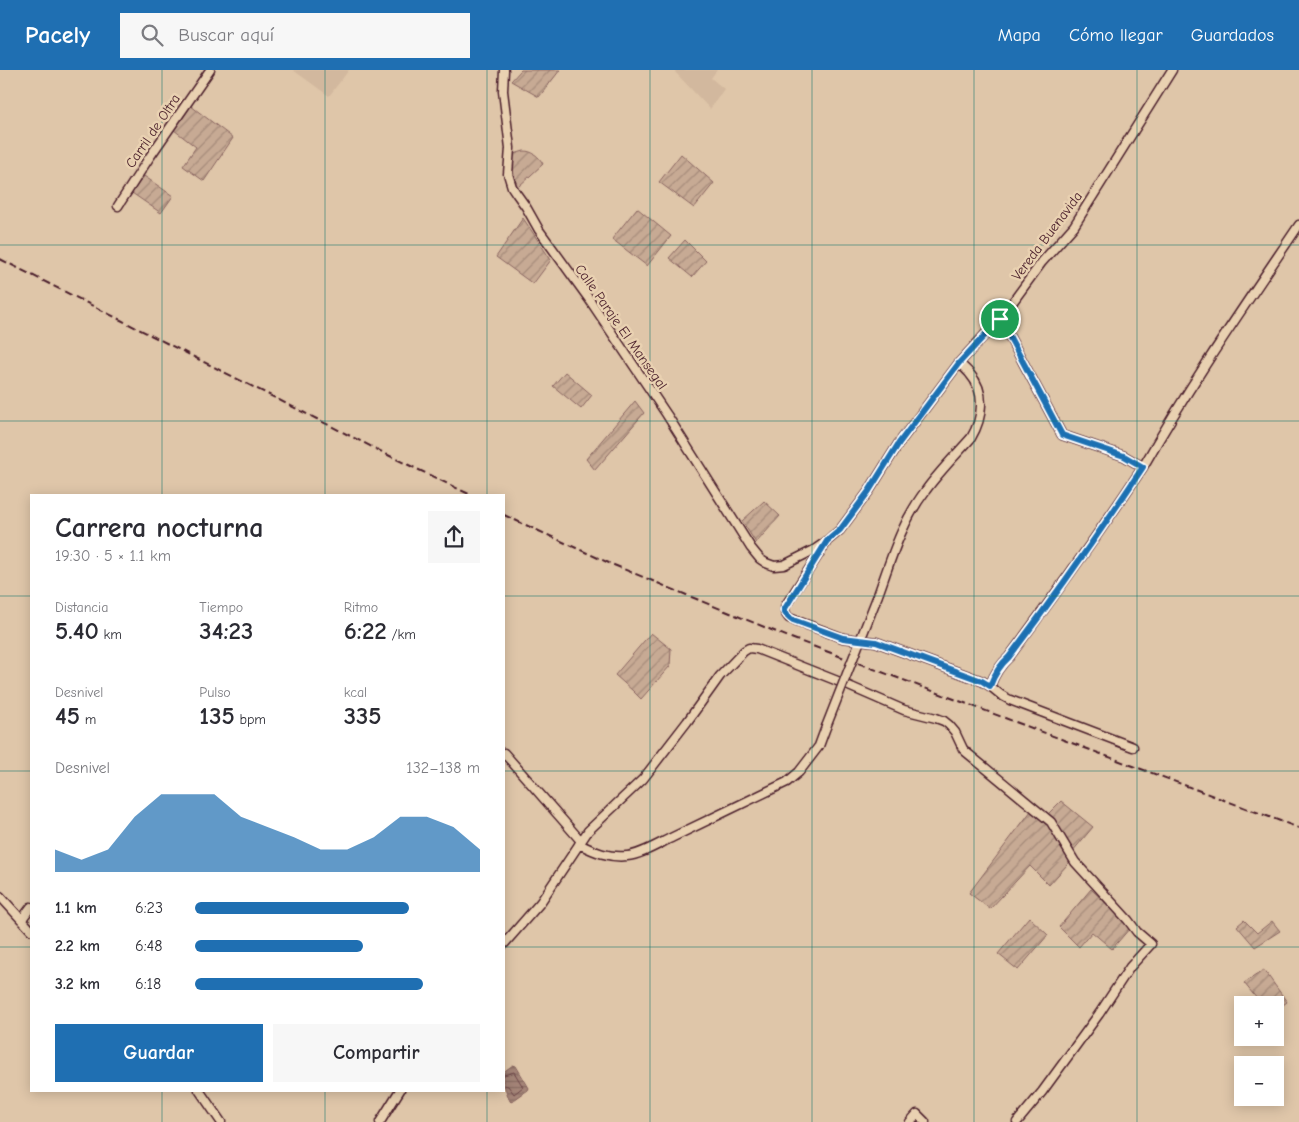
<!DOCTYPE html>
<html lang="es">
<meta charset="utf-8">
<style>
body{margin:0;font-family:"Comic Neue",sans-serif;background:#f7f7f7;color:#2b2b33;height:100vh;display:flex;flex-direction:column;font-size:19px;white-space:nowrap}
*{box-sizing:border-box;margin:0}
p{font-size:16px;color:#7c7c81}
.icon{flex:none;width:28px;height:28px;fill:none;stroke:currentColor;stroke-width:2;stroke-linecap:round;stroke-linejoin:round}
.map{position:relative;flex:1;overflow:hidden}
.side{position:absolute;left:30px;top:424px;width:475px;height:598px;display:flex;flex-direction:column;background:#fff;border-radius:0px;box-shadow:0 2px 12px #0003}
.side>*{flex:none}
.tools{position:absolute;left:1234px;top:926px;display:grid;gap:10px}
.tools a{display:grid;place-items:center;width:50px;height:50px;border-radius:0px;background:#fff;box-shadow:0 2px 12px #0003;font-size:25px}
.pin{position:absolute;display:grid;place-items:center;width:42px;height:42px;color:#fff;margin:-21px;border:2px solid #fff;border-radius:50%;box-shadow:0 1px 5px #0007}
.round{display:grid;place-items:center;flex:none;width:52px;height:52px;border-radius:0px;background:#f7f7f7}
.headline{display:flex;align-items:center;justify-content:space-between;height:85px;padding:0 25px}
h1{font-size:28px;font-weight:700;line-height:38px}
.metrics{display:grid;grid-template-columns:repeat(3,1fr);gap:8px;height:85px;padding:5px 25px}
.metrics div{display:grid;align-content:center}
.metrics b{font-size:25px;font-weight:700}
.metrics small{font-size:14px;font-weight:400}
.metrics p{font-size:14px}
.chart{height:140px;padding:10px 25px}
.chart p{display:flex;justify-content:space-between}
.chart svg{width:100%;height:90px;margin-top:5px;fill:#1f6fb2;opacity:.7}
.action{display:flex;gap:10px;margin-top:auto;padding:10px 25px}
.action a{flex:1;height:58px;border-radius:0px;background:#1f6fb2;color:#fff;font-size:20px;font-weight:700;line-height:58px;text-align:center}
.action a+a{background:#f7f7f7;color:#2b2b33}
ul{padding:0 25px;list-style:none;font-size:16px}
li{display:grid;grid-template-columns:80px 60px 1fr;align-items:center;height:38px}
li i{height:12px;border-radius:6px;background:#1f6fb2}
header{display:flex;align-items:center;gap:30px;box-sizing:border-box;height:70px;padding:0 25px;background:#1f6fb2;color:#fff}
header strong{font-size:24px}
nav{display:flex;gap:28px;margin-inline-start:auto;font-size:18px}
.search{width:350px;height:45px;background:#f7f7f7;display:flex;align-items:center;gap:12px;box-sizing:border-box;padding:0 18px;border-radius:0px;color:#7c7c81;font-size:19px}
.map>svg:first-child{display:block}
.built{fill:#d2b89e}
.garden{fill:url(#garden-furrows);stroke:#886460}
.water{fill:url(#water-rules);stroke:#805c59}
.lines{fill:none;stroke-linecap:round;stroke-linejoin:round}
.shore{stroke:#6e4749;stroke-width:1}
.minor-casing{stroke:#4a1f2b;stroke-width:11}
.minor{stroke:#e9d1b1;stroke-width:8}
.rail{stroke:#4a1f2b;stroke-width:2;stroke-dasharray:8 4;stroke-linecap:butt}
.minor-bridge-casing{stroke:#4a1f2b;stroke-width:11;stroke-linecap:butt}
.minor-bridge{stroke:#e9d1b1;stroke-width:8}
.route-casing{stroke:#fff;stroke-width:10}
.route{stroke:#1f6fb2;stroke-width:6}
.grid{fill:none;stroke:#0f766e;stroke-width:1;stroke-opacity:0.55}
.labels{text-anchor:middle;dominant-baseline:central;stroke-width:5;stroke-linejoin:round;paint-order:stroke}
.street-label{font-size:14px;fill:#4a1f2b;stroke:#e9d1b1}
</style>
<header>
<strong>Pacely</strong>
<div class="search"><svg class="icon" aria-label="search" viewBox="0 0 24 24"><circle cx="10" cy="10" r="6"/><path d="M15 15l6 6"/></svg>Buscar aquí</div>
<nav><a>Mapa</a><a>Cómo llegar</a><a>Guardados</a></nav>
</header>
<div class="map">
<svg width="1299" height="1052" viewBox="0 0 1299 1052">
<defs>
<pattern id="garden-furrows" width="10" height="10" patternUnits="userSpaceOnUse" patternTransform="scale(1.25)"><rect width="10" height="10" fill="#c7aa94"/><path d="M-1 1l2-2M0 10L10 0M9 11l2-2" fill="none" stroke="#a48a79"/></pattern>
<pattern id="water-rules" width="6" height="5" patternUnits="userSpaceOnUse" patternTransform="scale(1.25)"><rect width="6" height="5" fill="#a48477"/><path d="M0 2.5h6" fill="none" stroke="#886b62"/></pattern>
</defs>
<rect width="100%" height="100%" fill="#dfc6a9"/>
<filter id="ink" filterUnits="userSpaceOnUse"><feTurbulence type="fractalNoise" baseFrequency=".02" numOctaves="2"/><feDisplacementMap in="SourceGraphic" scale="10" xChannelSelector="R" yChannelSelector="G"/><feConvolveMatrix kernelMatrix="1 2 1 2 8 2 1 2 1" color-interpolation-filters="sRGB"/></filter>
<g filter="url(#ink)">
<path class="built" d="M293,0H349L329,26Z
M676,0H717L711,8L724,19L710,39L675,2Z"/>
<path class="garden" d="M521,0H560L539,27L511,11Z
M191,36L233,68L204,111L183,96L196,77L174,60Z
M524,81C532,81 539,86 543,94L518,117C513,107 512,96 514,84Z
M681,84L714,113L694,138L659,112Z
M144,106L173,126L161,143L132,123Z
M637,138L671,166L647,196L612,169Z
M523,148L551,190L533,214L496,187Z
M685,170L706,191L692,207L669,188Z
M565,302L592,325L581,339L553,316Z
M635,331L644,343L595,400L586,389Z
M764,431L780,446L756,473L742,451Z
M651,563L671,579L670,596L641,629L633,621L615,605Z
M1061,731L1093,757L1072,782L1076,785L1049,815L1030,796L990,839L969,823L1031,741L1042,750Z
M1091,819L1127,853L1130,858L1112,879L1092,862L1079,877L1059,857Z
M1029,847L1048,865L1018,900L998,884Z
M1244,850L1257,863L1272,851L1280,861L1255,877L1237,856Z
M1264,900L1287,932L1275,941V935H1262L1244,913Z"/>
<path class="water" d="M513,995L516,996L529,1018L528,1020L511,1032L510,1031C507,1023 499,1007 506,1000C508,998 511,997 513,995Z"/>
<g class="lines">
<path class="shore" d="M504,1005L514,1002L523,1017L514,1024L508,1016L504,1015"/>
<defs>
<path id="minor" d="M504,0L503,21L510,78L508,104L512,117L516,123L526,137L539,160L589,229L667,345L751,478L760,489L766,493L774,496L784,495L814,480L827,471L840,460L869,421L899,373L959,293L1004,244L1042,192L1074,156L1172,0
M118,136L149,88L210,0
M1000,249L1062,365L1124,386L1143,397C1190,314 1245,235 1299,155
M826,473L786,535C784,541 785,543 789,548L843,568L876,572L982,611L990,616
M878,525C891,489 902,451 926,420C939,402 956,385 971,368C983,348 986,322 970,304C967,300 962,296 959,293
M1133,677L1010,630L1001,625L990,616C994,605 1000,595 1009,587C1055,525 1100,462 1143,397
M504,683L581,771
M579,774C595,782 609,788 627,786C641,785 660,773 673,767C711,749 749,730 787,712L799,702L819,676L826,657
M0,826L31,860
M22,849L31,837
M504,874L540,833L588,761L643,709L687,652L720,606L744,581L749,578L757,579L835,610L904,640L936,648L944,651L949,655L955,662L963,679L966,682L1051,752L1075,792L1128,850L1137,862L1151,874L1130,897L1099,944L1042,1022L1017,1052
M199,1020L221,1052
M380,1052L400,1020
M910,1052L917,1044L925,1052"/>
</defs>
<use href="#minor" class="minor-casing"/>
<use href="#minor" class="minor"/>
<path class="rail" d="M0,189L390,386L471,425
M504,445L609,493L791,568L1299,758"/>
<defs>
<path id="minor-bridge" d="M826,657L878,525"/>
</defs>
<use href="#minor-bridge" class="minor-bridge-casing"/>
<use href="#minor-bridge" class="minor-bridge"/>
</g>
</g>
<g class="lines" filter="url(#ink)">
<defs>
<path id="route" d="M1000,249L1062,365L1124,386L1143,397C1100,462 1056,525 1009,587C1000,595 994,605 990,616L982,611L876,572L843,568L793,550C788,547 786,545 784,540L827,471L840,460L869,421L899,373L959,293Z"/>
</defs>
<use href="#route" class="route-casing"/>
<use href="#route" class="route"/>
</g>
<path class="grid" d="M162,0V425M325,0V425M487,0V425M650,0V1052M812,0V1052M974,0V1052M1137,0V1052M0,175H1299M0,351H1299M0,526H31M504,526H1299M0,701H31M504,701H1299M0,877H31M504,877H1299M162,1020V1052M325,1020V1052M487,1020V1052"/>
<g class="labels">
<g class="street-label">
<text transform="translate(153 61) rotate(-56)">Carril de Oltra</text>
<text transform="translate(1047 166) rotate(-53)">Vereda Buenavida</text>
<text transform="translate(621 257) rotate(55)">Calle Paraje El Mansegal</text>
</g>
</g>
</svg>
<div class="tools">
<a>+</a>
<a>−</a>
</div>
<div class="pin" style="left:1000px;top:249px;background:#1e9e55"><svg class="icon" aria-label="arrive" viewBox="0 0 24 24"><path d="M6 21V4h12l-3 4 3 4H6"/></svg></div>
<section class="side">
<div class="headline"><div><h1>Carrera nocturna</h1><p>19:30 · 5 × 1.1 km</p></div><a class="round"><svg class="icon" aria-label="share" viewBox="0 0 24 24"><path d="M12 15V3M7 8l5-5 5 5M5 13v7h14v-7"/></svg></a></div>
<div class="metrics">
<div><p>Distancia</p><b>5.40<small> km</small></b></div>
<div><p>Tiempo</p><b>34:23</b></div>
<div><p>Ritmo</p><b>6:22<small> /km</small></b></div>
</div>
<div class="metrics">
<div><p>Desnivel</p><b>45<small> m</small></b></div>
<div><p>Pulso</p><b>135<small> bpm</small></b></div>
<div><p>kcal</p><b>335</b></div>
</div>
<div class="chart"><p><span>Desnivel</span>132–138 m</p>
<svg viewBox="0 0 160 44" preserveAspectRatio="none"><path d="M0 44V33L10 38L20 33L30 17L40 6L50 6L60 6L70 17L80 22L90 27L100 33L110 33L120 27L130 17L140 17L150 22L160 33V44z"/></svg>
</div>
<ul>
<li><b>1.1 km</b>6:23<i style="width:75%"></i></li>
<li><b>2.2 km</b>6:48<i style="width:59%"></i></li>
<li><b>3.2 km</b>6:18<i style="width:80%"></i></li>
</ul>
<div class="action"><a>Guardar</a><a>Compartir</a></div>
</section>
</div>
